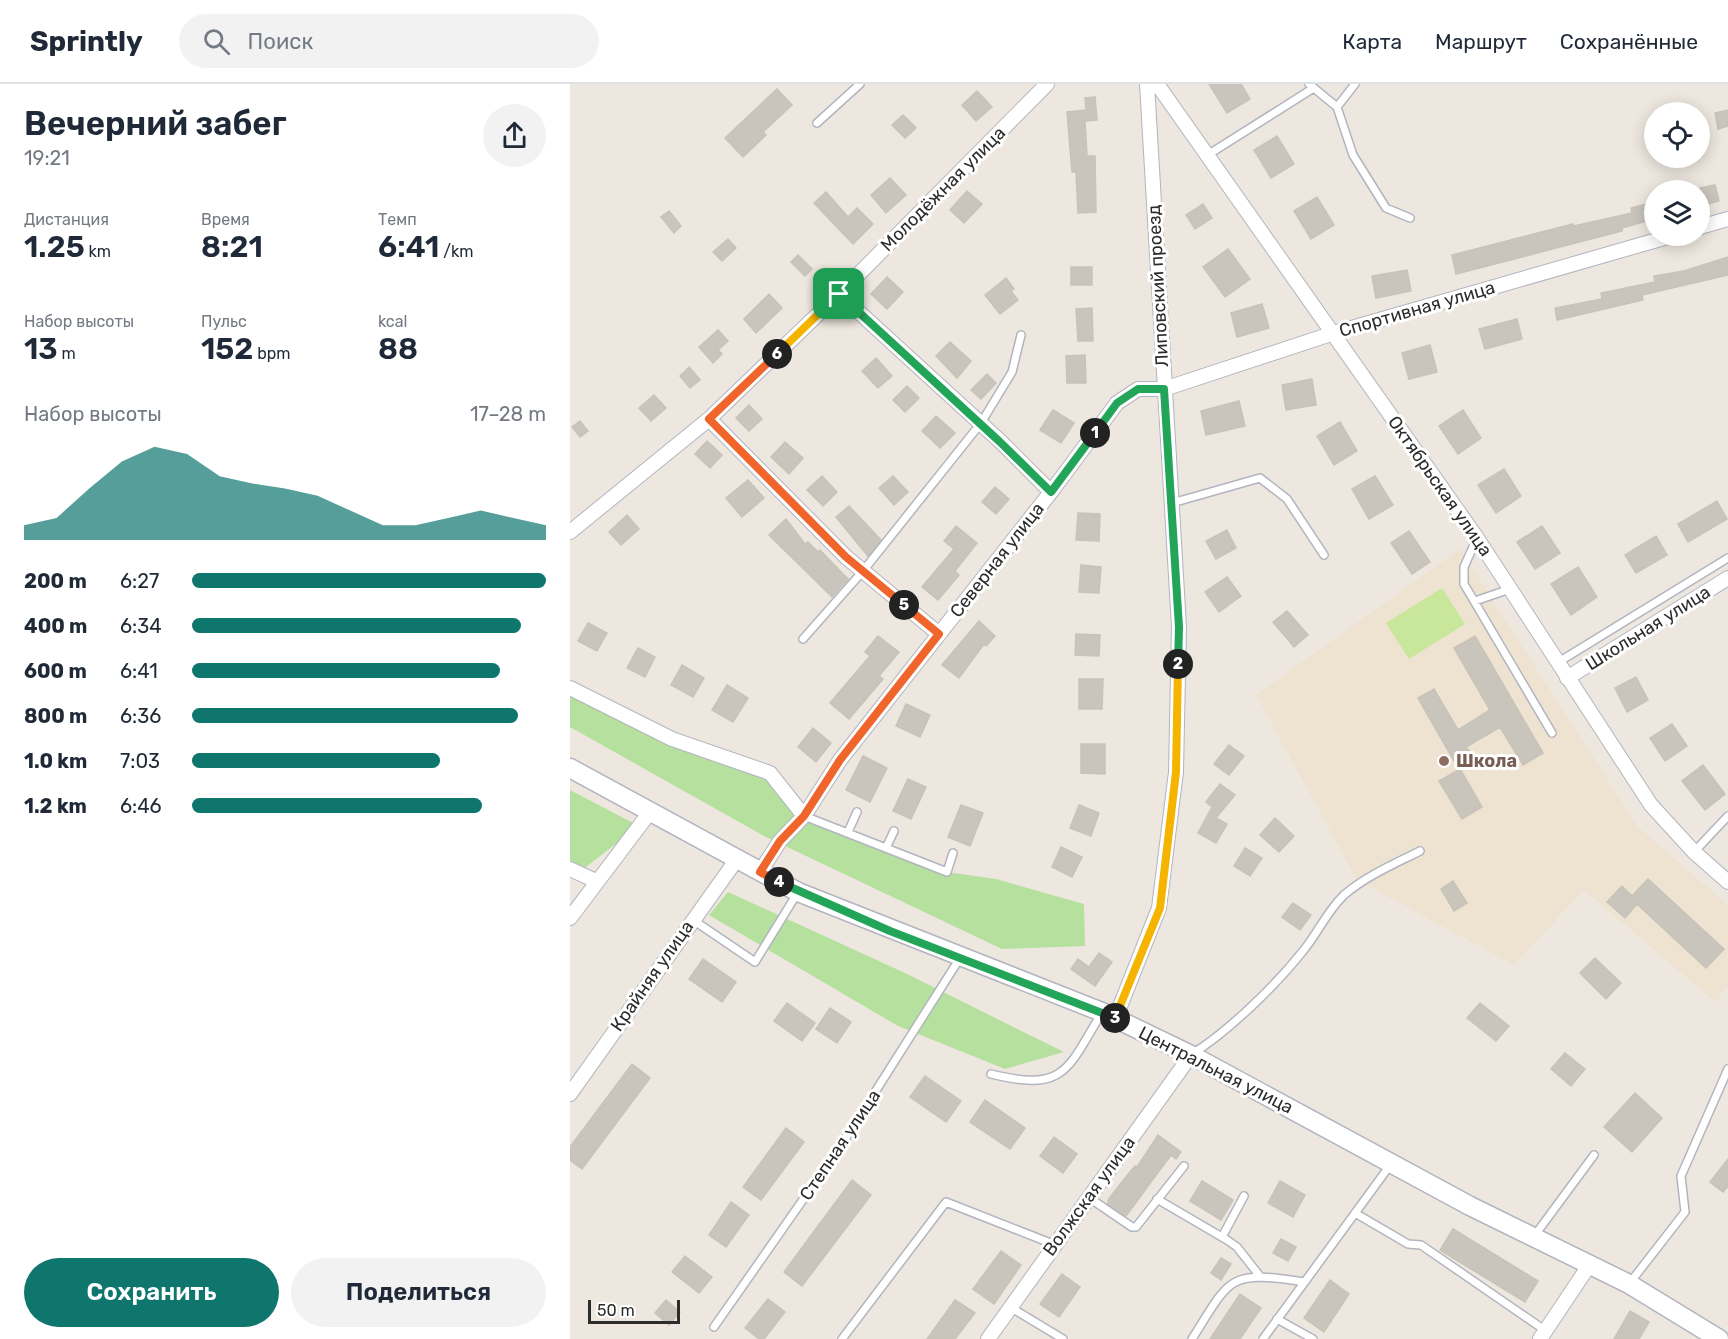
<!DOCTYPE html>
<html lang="ru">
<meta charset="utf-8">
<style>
body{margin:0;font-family:Rubik,sans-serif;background:#f2f2f3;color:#1f2937;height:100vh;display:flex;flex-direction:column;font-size:22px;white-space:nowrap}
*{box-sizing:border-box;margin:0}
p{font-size:20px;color:#747a83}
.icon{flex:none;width:33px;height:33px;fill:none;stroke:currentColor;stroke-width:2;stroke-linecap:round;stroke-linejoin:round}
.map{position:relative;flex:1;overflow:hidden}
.side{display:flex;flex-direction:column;background:#fff;width:570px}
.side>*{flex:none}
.tools{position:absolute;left:1074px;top:18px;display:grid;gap:12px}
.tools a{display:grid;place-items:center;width:66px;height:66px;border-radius:50%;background:#fff;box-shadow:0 3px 15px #0003;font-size:30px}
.scale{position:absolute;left:18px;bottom:15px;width:92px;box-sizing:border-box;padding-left:6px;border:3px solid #2c2c2c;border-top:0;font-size:16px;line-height:21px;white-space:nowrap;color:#2c2c2c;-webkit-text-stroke:4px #fff;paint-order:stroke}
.pin{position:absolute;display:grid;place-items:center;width:51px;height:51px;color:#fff;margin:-26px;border-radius:12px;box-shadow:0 3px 9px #0006}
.km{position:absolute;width:30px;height:30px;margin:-15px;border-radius:50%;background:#222;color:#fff;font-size:16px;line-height:30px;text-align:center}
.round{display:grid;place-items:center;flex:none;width:63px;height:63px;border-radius:32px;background:#f2f2f3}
.overview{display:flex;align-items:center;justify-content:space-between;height:102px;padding:0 24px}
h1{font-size:33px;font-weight:600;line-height:45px}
.figures{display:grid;grid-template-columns:repeat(3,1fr);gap:9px;height:102px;padding:6px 24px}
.figures div{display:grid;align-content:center}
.figures b{font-size:30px;font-weight:600}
.figures small{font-size:16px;font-weight:400}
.figures p{font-size:16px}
.chart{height:168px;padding:12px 24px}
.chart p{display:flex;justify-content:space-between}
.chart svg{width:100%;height:108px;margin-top:6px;fill:#0f766e;opacity:.7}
.primary-button{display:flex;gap:12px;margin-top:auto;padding:12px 24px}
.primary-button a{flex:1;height:69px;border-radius:36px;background:#0f766e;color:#fff;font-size:24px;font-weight:600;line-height:69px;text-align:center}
.primary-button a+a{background:#f2f2f3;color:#1f2937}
ul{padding:0 24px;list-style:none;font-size:20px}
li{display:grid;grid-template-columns:96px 72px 1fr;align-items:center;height:45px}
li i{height:15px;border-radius:8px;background:#0f766e}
header{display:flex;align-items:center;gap:36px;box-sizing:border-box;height:84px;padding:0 30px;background:#fff;border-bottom:2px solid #e0e1e3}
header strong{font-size:28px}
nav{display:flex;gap:33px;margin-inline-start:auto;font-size:21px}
.search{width:420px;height:54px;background:#f2f2f3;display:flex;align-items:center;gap:15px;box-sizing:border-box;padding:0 21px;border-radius:33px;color:#747a83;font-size:22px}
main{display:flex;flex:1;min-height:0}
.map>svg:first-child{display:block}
.education{fill:#ede3d0}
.green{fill:#b6e09e}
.pitch{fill:#c8e79b}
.building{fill:#c9c5bd;stroke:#c8c2b8;stroke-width:1.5}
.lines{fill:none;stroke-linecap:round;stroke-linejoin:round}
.lane-casing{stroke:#b2b5bf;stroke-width:10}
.street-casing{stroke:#b2b5bf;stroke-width:16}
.secondary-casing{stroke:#b2b5bf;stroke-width:21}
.lane{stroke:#fff;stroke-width:7}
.street{stroke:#fff;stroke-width:14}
.secondary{stroke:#fff;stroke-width:18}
.split-1-casing{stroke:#fff;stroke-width:12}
.split-2-casing{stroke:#fff;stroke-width:12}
.split-3-casing{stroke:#fff;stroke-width:12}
.split-4-casing{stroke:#fff;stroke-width:12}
.split-5-casing{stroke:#fff;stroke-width:12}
.split-6-casing{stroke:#fff;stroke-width:12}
.split-7-casing{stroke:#fff;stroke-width:12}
.split-1{stroke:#22a559;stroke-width:8}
.split-2{stroke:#22a559;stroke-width:8}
.split-3{stroke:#f5b400;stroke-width:8}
.split-4{stroke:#22a559;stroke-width:8}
.split-5{stroke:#f0652b;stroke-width:8}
.split-6{stroke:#f0652b;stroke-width:8}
.split-7{stroke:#f5b400;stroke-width:8}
.education-dot{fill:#8d6e63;stroke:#fff;stroke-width:2}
.labels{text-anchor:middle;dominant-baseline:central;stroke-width:6;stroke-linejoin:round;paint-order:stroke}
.street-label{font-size:18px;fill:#2c2c2c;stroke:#fff}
.education-label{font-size:18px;font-weight:bold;fill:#785e54;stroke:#fff;text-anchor:start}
</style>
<header>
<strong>Sprintly</strong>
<div class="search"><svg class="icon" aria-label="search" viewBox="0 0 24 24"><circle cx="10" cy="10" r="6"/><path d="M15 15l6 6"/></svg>Поиск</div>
<nav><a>Карта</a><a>Маршрут</a><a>Сохранённые</a></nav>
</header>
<main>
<section class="side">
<div class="overview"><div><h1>Вечерний забег</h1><p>19:21</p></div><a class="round"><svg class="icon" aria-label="share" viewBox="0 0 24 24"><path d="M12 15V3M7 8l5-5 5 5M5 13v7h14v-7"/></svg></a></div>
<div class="figures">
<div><p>Дистанция</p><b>1.25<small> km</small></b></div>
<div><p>Время</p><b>8:21</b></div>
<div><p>Темп</p><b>6:41<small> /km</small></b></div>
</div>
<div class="figures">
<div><p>Набор высоты</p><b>13<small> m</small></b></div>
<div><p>Пульс</p><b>152<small> bpm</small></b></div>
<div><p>kcal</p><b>88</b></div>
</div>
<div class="chart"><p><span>Набор высоты</span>17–28 m</p>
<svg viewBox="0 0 160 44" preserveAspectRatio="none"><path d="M0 44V38L10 35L20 23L30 12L40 6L50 9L60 18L70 21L80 23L90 26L100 32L110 38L120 38L130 35L140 32L150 35L160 38V44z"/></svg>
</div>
<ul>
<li><b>200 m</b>6:27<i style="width:100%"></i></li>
<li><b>400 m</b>6:34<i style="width:93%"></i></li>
<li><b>600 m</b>6:41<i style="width:87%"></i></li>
<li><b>800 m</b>6:36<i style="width:92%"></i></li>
<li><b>1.0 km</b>7:03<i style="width:70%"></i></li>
<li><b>1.2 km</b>6:46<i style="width:82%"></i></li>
</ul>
<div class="primary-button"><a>Сохранить</a><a>Поделиться</a></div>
</section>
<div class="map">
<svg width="1158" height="1255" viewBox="0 0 1158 1255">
<rect width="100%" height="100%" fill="#ede7df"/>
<path class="education" d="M890,465L1068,743L1158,821V902L1145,918L1014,806L944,881L787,796L686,611Z"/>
<path class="green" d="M0,606L200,689L234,732L377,788L426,795L514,820L515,862L432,865L194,752L0,643Z
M0,706L69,742L8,789L0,785Z
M158,808L335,889L494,968L435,985L328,942L139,831Z"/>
<path class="pitch" d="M872,504L895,540L839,575L816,539Z"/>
<path class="building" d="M639,0H671L680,15L657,29Z
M207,5L222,21L193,48L196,51L173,73L155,54Z
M407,7L422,23L406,37L392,21Z
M525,13L527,36L515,37L517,72H525L526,128L508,129L506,88H502L497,28L516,26L515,14Z
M1158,26V42L1148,45L1145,29Z
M333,31L346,44L335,54L322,41Z
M707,52L724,80L701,94L684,66Z
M320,94L336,111L316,129L301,111Z
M1145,101L1149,117L1130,122V104Z
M397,107L412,120L394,139L380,126Z
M256,108L278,133L287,124L303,140L283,160L244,119Z
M747,113L764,141L741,155L724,127Z
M1084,118V135L1052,144V147L886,190L882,171L1003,140L1004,142L1062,129L1061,124Z
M633,120L642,134L625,145L616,131Z
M99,127L111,142L104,149L91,133Z
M158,155L166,164L152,177L143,168Z
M658,165L680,195L655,213L633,183Z
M228,171L242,185L235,192L221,178Z
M1158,173V191L1072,211L1073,216L987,236L985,224L1032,215L1031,209L1085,198L1084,192L1114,187Z
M501,183H522V201H501Z
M837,186L841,207L806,214L802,192Z
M317,193L333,208L317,225L301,210Z
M436,194L444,205L441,207L448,216L430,230L415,211Z
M199,210L212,224L186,249L174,235Z
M692,220L699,244L667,253L661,229Z
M522,224L523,257H508L506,225Z
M947,235L952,255L915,265L909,245Z
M148,246L158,257L148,266L152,270L143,279L129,263Z
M380,258L401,277L387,294L366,272Z
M860,261L867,288L839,295L832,269Z
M515,271L516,299H497L496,272Z
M306,274L322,292L308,304L292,287Z
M119,283L130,296L120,304L110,292Z
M417,290L426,299L411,315L401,306Z
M742,295L746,321L716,326L712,301Z
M337,302L349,314L335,328L323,316Z
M84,311L96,324L81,337L69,324Z
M669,317L675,342L636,351L631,327Z
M179,321L192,335L179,347L166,334Z
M483,326L504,339L491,359L470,346Z
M893,326L911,354L888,370L869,342Z
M366,332L385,349L370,364L352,347Z
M10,337L18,347L10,353L2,343Z
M770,338L787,367L764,381L747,352Z
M137,357L152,371L140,384L125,370Z
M215,358L233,374L219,390L201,373Z
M934,385L951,412L926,429L908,401Z
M252,392L267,408L253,422L237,406Z
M323,392L338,408L324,421L309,404Z
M805,392L823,421L799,435L782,405Z
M178,396L194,414L172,433L156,414Z
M425,403L439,415L426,430L412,418Z
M1147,417L1157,435L1118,458L1108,440Z
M279,422L311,456L298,472L266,433Z
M508,429L530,430L529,457L506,456Z
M57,431L69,445L51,461L39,448Z
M216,435L235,460L238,458L248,468L250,466L278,495L262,513L199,451Z
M386,442L407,459L385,487L389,491L368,516L352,503L384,465L374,457Z
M972,442L990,469L965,485L947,458Z
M657,446L666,464L646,475L636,457Z
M839,447L860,478L842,490L821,459Z
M1086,452L1097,471L1066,489L1055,471Z
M511,481L531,483L529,509L509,508Z
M1008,483L1027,513L1001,531L981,500Z
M657,493L671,512L649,528L635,508Z
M717,527L738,551L724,563L703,538Z
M409,537L425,552L416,562L414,560L389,594L372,581Z
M18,539L37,549L27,567L8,557Z
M506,550L530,551L529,572L505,571Z
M308,552L329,568L309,592L313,595L279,635L260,619L300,572L295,568Z
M905,552L973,669L953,681L930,643L896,663L900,668L884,677L848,614L864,605L888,646L920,626L884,564Z
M68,564L85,573L75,593L57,584Z
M112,581L134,594L123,613L101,601Z
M1066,593L1078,616L1057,628L1045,604Z
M509,595H533L532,625H509Z
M157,601L178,614L163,638L142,626Z
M336,620L360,631L350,653L326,642Z
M1102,640L1117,662L1095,677L1080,654Z
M243,644L261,659L246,678L228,663Z
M511,660H535V690L511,689Z
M659,661L674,672L659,691L644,680Z
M293,672L317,684L300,718L276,706Z
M1133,681L1155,710L1135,726L1112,697Z
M890,685L912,723L892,735L869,697Z
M338,695L356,703L341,735L323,727Z
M650,700L665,711L646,734L657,740L646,759L628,749L642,723L636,718Z
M391,721L413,729L400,762L378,753Z
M509,721L529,729L521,752L500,744Z
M705,734L724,752L709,768L690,751Z
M491,763L512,773L502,793L482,783Z
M675,764L692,774L680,792L664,782Z
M1078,795L1154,865L1136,884L1067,820L1055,834L1037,818L1052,802L1062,812Z
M883,797L897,819L884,827L871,805Z
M723,819L741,831L730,846L712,833Z
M529,869L542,878L525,902L501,885L508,875L519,883Z
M1025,874L1051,899L1036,915L1010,889Z
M133,875L166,898L152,918L119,895Z
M217,919L245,939L232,957L204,937Z
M910,919L939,942L926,957L897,934Z
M260,924L281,938L267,959L246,945Z
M995,969L1015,985L1001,1002L981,985Z
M62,980L80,994L12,1085L0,1076V1063Z
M355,992L391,1017L376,1038L340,1013Z
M1065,1009L1092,1034L1062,1068L1034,1043Z
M415,1016L455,1044L440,1065L400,1038Z
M216,1044L234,1058L191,1116L173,1103Z
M588,1051L611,1068L606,1075L601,1071L556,1132L538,1120V1116L555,1094L565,1082L567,1083Z
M484,1053L507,1070L493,1089L470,1072Z
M1158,1075V1102L1153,1108L1140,1098Z
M282,1096L301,1111L232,1202L214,1188Z
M632,1097L663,1116L651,1136L620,1117Z
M710,1097L735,1111L723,1133L698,1119Z
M161,1118L179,1131L156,1163L139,1151Z
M883,1145L968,1197L955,1218L870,1166Z
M711,1155L726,1163L718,1177L703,1169Z
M431,1167L451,1181L424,1220L403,1205Z
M115,1172L142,1193L129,1209L102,1188Z
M651,1174L661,1180L651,1196L641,1189Z
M492,1190L510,1203L489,1233L470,1220Z
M760,1196L779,1210L754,1248L734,1234Z
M670,1210L691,1224L670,1255H640Z
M198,1215L215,1228L194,1255H189L175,1244Z
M96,1216L110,1228L99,1241L85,1229Z
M385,1216L405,1229L385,1255H357Z
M1060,1227L1079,1238L1069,1255H1044Z"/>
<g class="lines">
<defs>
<path id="lane" d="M739,0L767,23L783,71L816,124L840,134
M767,23L785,0
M247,39L290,0
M636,72L742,5
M602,419L690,394L717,415L754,471
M907,454L894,483V500L982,649
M905,517L940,505
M233,555L293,487L411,339L442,288L451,251
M987,579L1158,474
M234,732L377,788L383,769
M278,748L287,728
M316,764L324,747
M1124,768L1158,732
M123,836L185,878L228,808
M622,970C659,947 706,901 733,867C748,849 757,827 774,811C796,792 824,780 850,767
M421,990C494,1008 497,987 531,930
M518,1113L562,1143H566L614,1082
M587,1115L657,1156L667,1163L689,1191
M785,1129L838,1160L851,1161L976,1247
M965,1151L1024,1071
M652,1153L674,1112
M1059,1200L1115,1128L1111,1092L1158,985
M440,1223L493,1255
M707,1235L743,1255
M144,1243L274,1057L390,874
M272,1255L376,1118L483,1160
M622,1255C661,1193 658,1186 734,1198
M693,1255L821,1080"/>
<path id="street" d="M587,0L907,454L1081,721L1124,768L1158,798
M1130,143L1158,135
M269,210L431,358L481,408
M139,335L276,473L369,550
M0,448L139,335L269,210L477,0
M997,594L1158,494
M0,604L102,655L200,689L234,732
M0,785L26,797
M190,788L210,757L234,732L270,676L481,408L547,319L568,305H594L764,249L1101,152
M0,834L80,728
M545,935L589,824L606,688L609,543L577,0
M0,1010L167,775
M418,1255L621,971
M970,1255L1020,1180"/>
<path id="secondary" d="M0,684L228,808L532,928L621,971L900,1122L1059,1200L1149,1255"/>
</defs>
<use href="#lane" class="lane-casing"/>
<use href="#street" class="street-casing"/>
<use href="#secondary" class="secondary-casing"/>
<use href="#lane" class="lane"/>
<use href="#street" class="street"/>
<use href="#secondary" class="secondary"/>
</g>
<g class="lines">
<defs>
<path id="split-1" d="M269,210L430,358L481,408L525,349"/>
<path id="split-2" d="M525,349L547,319L568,305H594L609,543L608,580"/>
<path id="split-3" d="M545,934L590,824L606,688L608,580"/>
<path id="split-4" d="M209,798L320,847L545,934"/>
<path id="split-5" d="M209,798L190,788L210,757L234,732L270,676L369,550L334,521"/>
<path id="split-6" d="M207,270L139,335L276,473L334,521"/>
<path id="split-7" d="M207,270L269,210"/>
</defs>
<use href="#split-1" class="split-1-casing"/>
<use href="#split-2" class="split-2-casing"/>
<use href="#split-3" class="split-3-casing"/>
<use href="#split-4" class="split-4-casing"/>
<use href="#split-5" class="split-5-casing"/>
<use href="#split-6" class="split-6-casing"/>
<use href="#split-7" class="split-7-casing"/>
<use href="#split-1" class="split-1"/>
<use href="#split-2" class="split-2"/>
<use href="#split-3" class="split-3"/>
<use href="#split-4" class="split-4"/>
<use href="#split-5" class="split-5"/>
<use href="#split-6" class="split-6"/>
<use href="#split-7" class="split-7"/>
</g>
<circle class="education-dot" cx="874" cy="677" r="6"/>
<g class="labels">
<g class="street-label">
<text transform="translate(373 105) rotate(-45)">Молодёжная улица</text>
<text transform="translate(588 202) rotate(-93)">Липовский проезд</text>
<text transform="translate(847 225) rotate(-16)">Спортивная улица</text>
<text transform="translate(870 402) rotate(55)">Октябрьская улица</text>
<text transform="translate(427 476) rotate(-52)">Северная улица</text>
<text transform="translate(1078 544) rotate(-32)">Школьная улица</text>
<text transform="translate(82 892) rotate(-55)">Крайняя улица</text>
<text transform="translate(646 986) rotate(27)">Центральная улица</text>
<text transform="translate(270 1061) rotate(-56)">Степная улица</text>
<text transform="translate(519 1112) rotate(-54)">Волжская улица</text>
</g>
<g class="education-label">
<text x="886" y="677">Школа</text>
</g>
</g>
</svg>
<div class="tools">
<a><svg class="icon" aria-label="locate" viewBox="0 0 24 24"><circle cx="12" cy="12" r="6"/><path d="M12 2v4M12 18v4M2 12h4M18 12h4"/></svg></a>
<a><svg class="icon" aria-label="layers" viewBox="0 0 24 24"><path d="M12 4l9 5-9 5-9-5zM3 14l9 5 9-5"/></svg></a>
</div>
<div class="scale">50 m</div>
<div class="pin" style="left:269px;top:210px;background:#1e9e55"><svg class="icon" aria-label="arrive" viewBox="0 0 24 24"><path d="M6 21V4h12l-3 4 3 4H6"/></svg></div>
<b class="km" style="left:525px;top:349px">1</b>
<b class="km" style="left:608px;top:580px">2</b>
<b class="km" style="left:545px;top:934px">3</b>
<b class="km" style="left:209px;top:798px">4</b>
<b class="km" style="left:334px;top:521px">5</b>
<b class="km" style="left:207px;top:270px">6</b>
</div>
</main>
